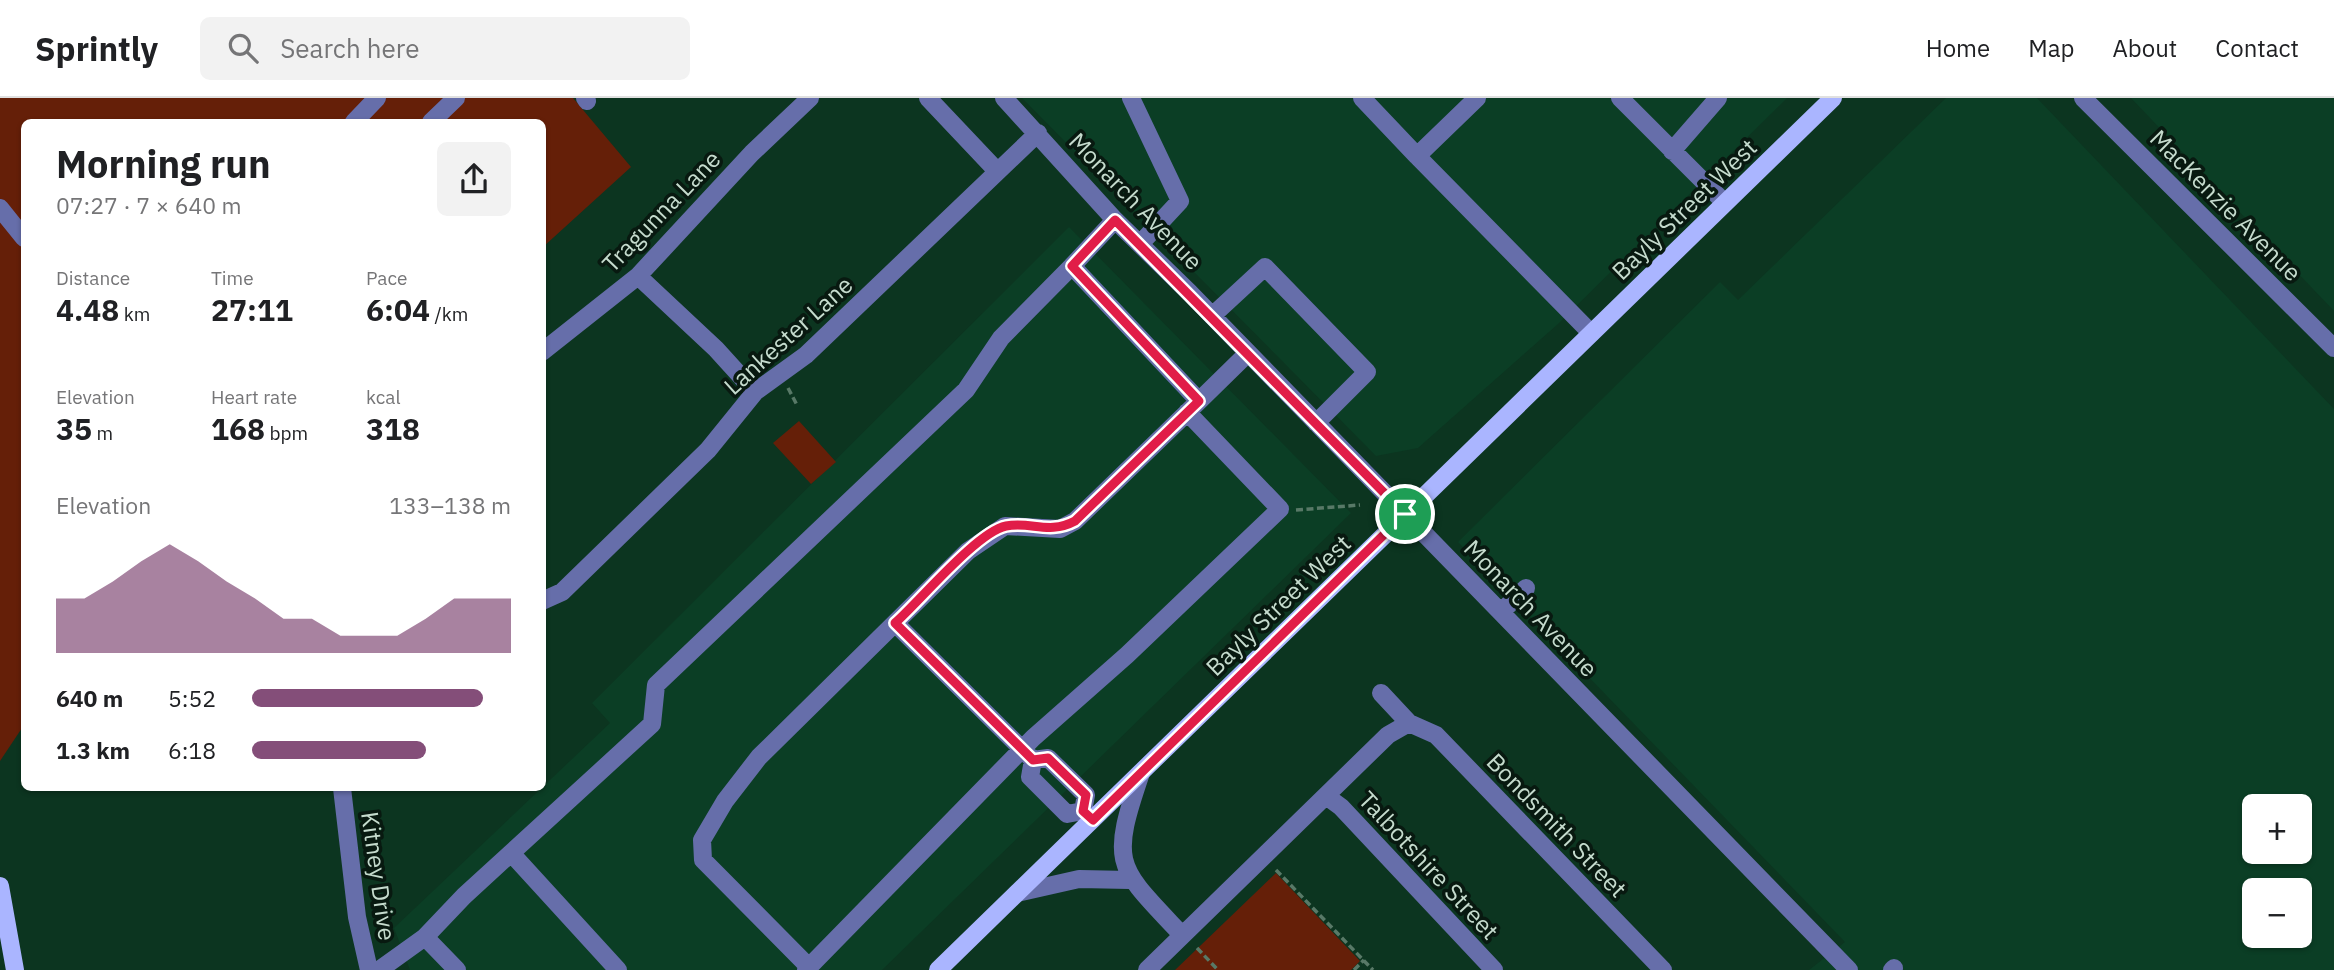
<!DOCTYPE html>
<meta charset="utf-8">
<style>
body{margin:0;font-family:"IBM Plex Sans",sans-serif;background:#f2f2f2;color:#202124;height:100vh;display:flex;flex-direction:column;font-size:26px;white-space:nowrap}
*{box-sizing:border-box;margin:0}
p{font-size:23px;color:#757577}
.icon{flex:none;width:38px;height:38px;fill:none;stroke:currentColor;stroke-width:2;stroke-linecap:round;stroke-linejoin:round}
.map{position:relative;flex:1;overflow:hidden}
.sheet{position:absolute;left:21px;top:21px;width:525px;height:672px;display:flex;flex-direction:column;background:#fff;border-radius:10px;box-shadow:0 2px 5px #0004}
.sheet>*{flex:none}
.controls{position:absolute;left:2242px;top:696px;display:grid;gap:14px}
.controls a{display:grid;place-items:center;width:70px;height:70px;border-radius:10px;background:#fff;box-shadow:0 2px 5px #0004;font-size:35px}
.pin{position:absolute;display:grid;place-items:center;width:60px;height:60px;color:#fff;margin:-30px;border:4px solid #fff;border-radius:50%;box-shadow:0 2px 7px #0007}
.round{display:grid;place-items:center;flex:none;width:74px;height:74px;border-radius:10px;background:#f2f2f2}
.summary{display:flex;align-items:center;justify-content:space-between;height:119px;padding:0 35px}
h1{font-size:38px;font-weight:800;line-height:52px}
.metrics{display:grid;grid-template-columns:repeat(3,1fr);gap:10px;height:119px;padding:7px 35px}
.metrics div{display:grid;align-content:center}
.metrics b{font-size:30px;font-weight:800}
.metrics small{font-size:19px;font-weight:400}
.metrics p{font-size:19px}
.chart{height:196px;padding:14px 35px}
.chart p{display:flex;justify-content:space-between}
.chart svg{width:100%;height:126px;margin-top:7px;fill:#844e79;opacity:.7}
ul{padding:0 35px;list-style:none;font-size:23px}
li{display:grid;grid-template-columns:112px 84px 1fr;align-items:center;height:52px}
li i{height:18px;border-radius:9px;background:#844e79}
header{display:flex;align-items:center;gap:42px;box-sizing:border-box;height:98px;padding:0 35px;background:#fff;border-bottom:2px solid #e0e0e0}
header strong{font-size:33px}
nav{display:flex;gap:38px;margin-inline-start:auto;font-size:24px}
.search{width:490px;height:63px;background:#f2f2f2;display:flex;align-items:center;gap:18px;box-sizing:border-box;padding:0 24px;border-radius:10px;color:#757577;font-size:26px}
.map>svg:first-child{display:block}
.built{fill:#0b3e25;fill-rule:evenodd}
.green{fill:#651f08}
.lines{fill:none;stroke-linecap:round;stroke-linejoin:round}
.path{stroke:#587967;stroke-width:3.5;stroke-dasharray:7 3.5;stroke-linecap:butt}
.minor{stroke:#666eaa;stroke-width:18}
.major{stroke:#aab5ff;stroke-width:18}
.route-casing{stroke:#fff;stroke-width:14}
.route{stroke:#e11d48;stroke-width:9}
.labels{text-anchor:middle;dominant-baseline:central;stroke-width:7;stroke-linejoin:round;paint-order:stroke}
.street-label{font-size:24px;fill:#c5dbcd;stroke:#081910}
</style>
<header>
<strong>Sprintly</strong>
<div class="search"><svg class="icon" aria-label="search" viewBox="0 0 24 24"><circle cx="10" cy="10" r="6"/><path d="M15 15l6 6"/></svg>Search here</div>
<nav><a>Home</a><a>Map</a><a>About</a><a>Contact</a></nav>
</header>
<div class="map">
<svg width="2334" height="872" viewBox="0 0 2334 872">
<rect width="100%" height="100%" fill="#0c3520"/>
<path class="built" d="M1022,0H1787L1558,226L1418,350L1376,358Z
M1946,0H2037L2334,311V872H1809L1845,844L1458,444L1720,184L1738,202ZM2254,709H2300V754H2254ZM2254,793H2300V838H2254Z
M2131,0H2334V213Z
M1069,129L1351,415L882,872H410L394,830L610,625L592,605Z"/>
<path class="green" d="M0,0H573L631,69L543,149L542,24H24V627L0,663Z
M799,323L836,364L811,386L773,345Z
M1276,775L1360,863L1351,872H1175Z"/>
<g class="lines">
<path class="path" d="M788,290L797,307
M1296,412L1360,407
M1276,772L1373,872
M1197,850L1218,872
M1354,872L1364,862"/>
<path class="minor" d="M585,0L587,3
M928,0L997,73
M1004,0L1115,122L1190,195L1849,872
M1131,0L1180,103L1140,146
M1362,0L1417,58
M1477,0L1417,58L1591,235
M1620,0L1725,105
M2083,0L2334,250
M354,24L377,0
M431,24L456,0
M1672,53L1718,0
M0,110L24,140
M638,178L716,251L755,294
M1212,218L1265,169L1367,274L1316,325
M542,254L638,178L752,55L810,0
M1199,303L1248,255
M542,503L562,494L708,352L755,294L806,257L1038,35
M1501,514L1526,490
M895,525L1033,662L1048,660L1086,697L1083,713
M1381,595L1409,625
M1033,662L1030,679L1067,716L1083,713
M1141,675C1109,768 1117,768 1182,837
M342,690L357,819L369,872
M1326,698L1341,709L1494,872
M512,756L618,872
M1017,795L1079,781L1130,782
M425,839L457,872
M809,869L703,762L702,742L725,703L759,659L968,453L1005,428L1060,431L1075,423L1199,303L1072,168L1115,122
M379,872L425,839L464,798L652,626L656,587L966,292L1001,240L1072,168
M806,872L1033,640L1127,557L1280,411L1187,314
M1147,872L1388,637L1409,625L1436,637L1663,872
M1892,872L1894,870"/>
<path class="major" d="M0,788L15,872
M938,872L1833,0"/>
</g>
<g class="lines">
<defs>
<path id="route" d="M1115,122L1405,416L1093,722L1083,713L1086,697L1048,660L1033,662L895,525C920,503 977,434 1006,428C1031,423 1049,437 1075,423L1199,303L1072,168Z"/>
</defs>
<use href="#route" class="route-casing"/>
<use href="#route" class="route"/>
</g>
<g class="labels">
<g class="street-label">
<text transform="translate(1136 103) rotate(46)">Monarch Avenue</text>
<text transform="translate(2226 107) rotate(45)">MacKenzie Avenue</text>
<text transform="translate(1684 111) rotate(-44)">Bayly Street West</text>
<text transform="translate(661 113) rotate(-46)">Tragunna Lane</text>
<text transform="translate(788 237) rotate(-42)">Lankester Lane</text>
<text transform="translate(1278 507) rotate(-44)">Bayly Street West</text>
<text transform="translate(1531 510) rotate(46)">Monarch Avenue</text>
<text transform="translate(1557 727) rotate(46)">Bondsmith Street</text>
<text transform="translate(1429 767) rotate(47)">Talbotshire Street</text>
<text transform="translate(379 778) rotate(82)">Kitney Drive</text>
</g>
</g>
</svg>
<div class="controls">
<a>+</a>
<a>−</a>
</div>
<div class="pin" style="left:1405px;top:416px;background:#1e9e55"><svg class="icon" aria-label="arrive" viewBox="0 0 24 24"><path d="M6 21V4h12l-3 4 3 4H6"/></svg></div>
<section class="sheet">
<div class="summary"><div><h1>Morning run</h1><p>07:27 · 7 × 640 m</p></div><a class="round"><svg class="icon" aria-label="share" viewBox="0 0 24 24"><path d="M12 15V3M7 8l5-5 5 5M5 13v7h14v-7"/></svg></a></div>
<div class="metrics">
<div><p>Distance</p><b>4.48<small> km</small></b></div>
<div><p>Time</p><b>27:11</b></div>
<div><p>Pace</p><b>6:04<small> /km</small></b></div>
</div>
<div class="metrics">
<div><p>Elevation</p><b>35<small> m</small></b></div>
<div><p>Heart rate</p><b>168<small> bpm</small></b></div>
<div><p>kcal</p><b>318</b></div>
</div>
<div class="chart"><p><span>Elevation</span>133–138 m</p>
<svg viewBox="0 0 160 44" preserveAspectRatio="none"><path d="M0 44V25L10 25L20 19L30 12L40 6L50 12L60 19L70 25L80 32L90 32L100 38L110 38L120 38L130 32L140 25L150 25L160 25V44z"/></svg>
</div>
<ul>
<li><b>640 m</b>5:52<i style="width:89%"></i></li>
<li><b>1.3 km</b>6:18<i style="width:67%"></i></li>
</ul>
</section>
</div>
